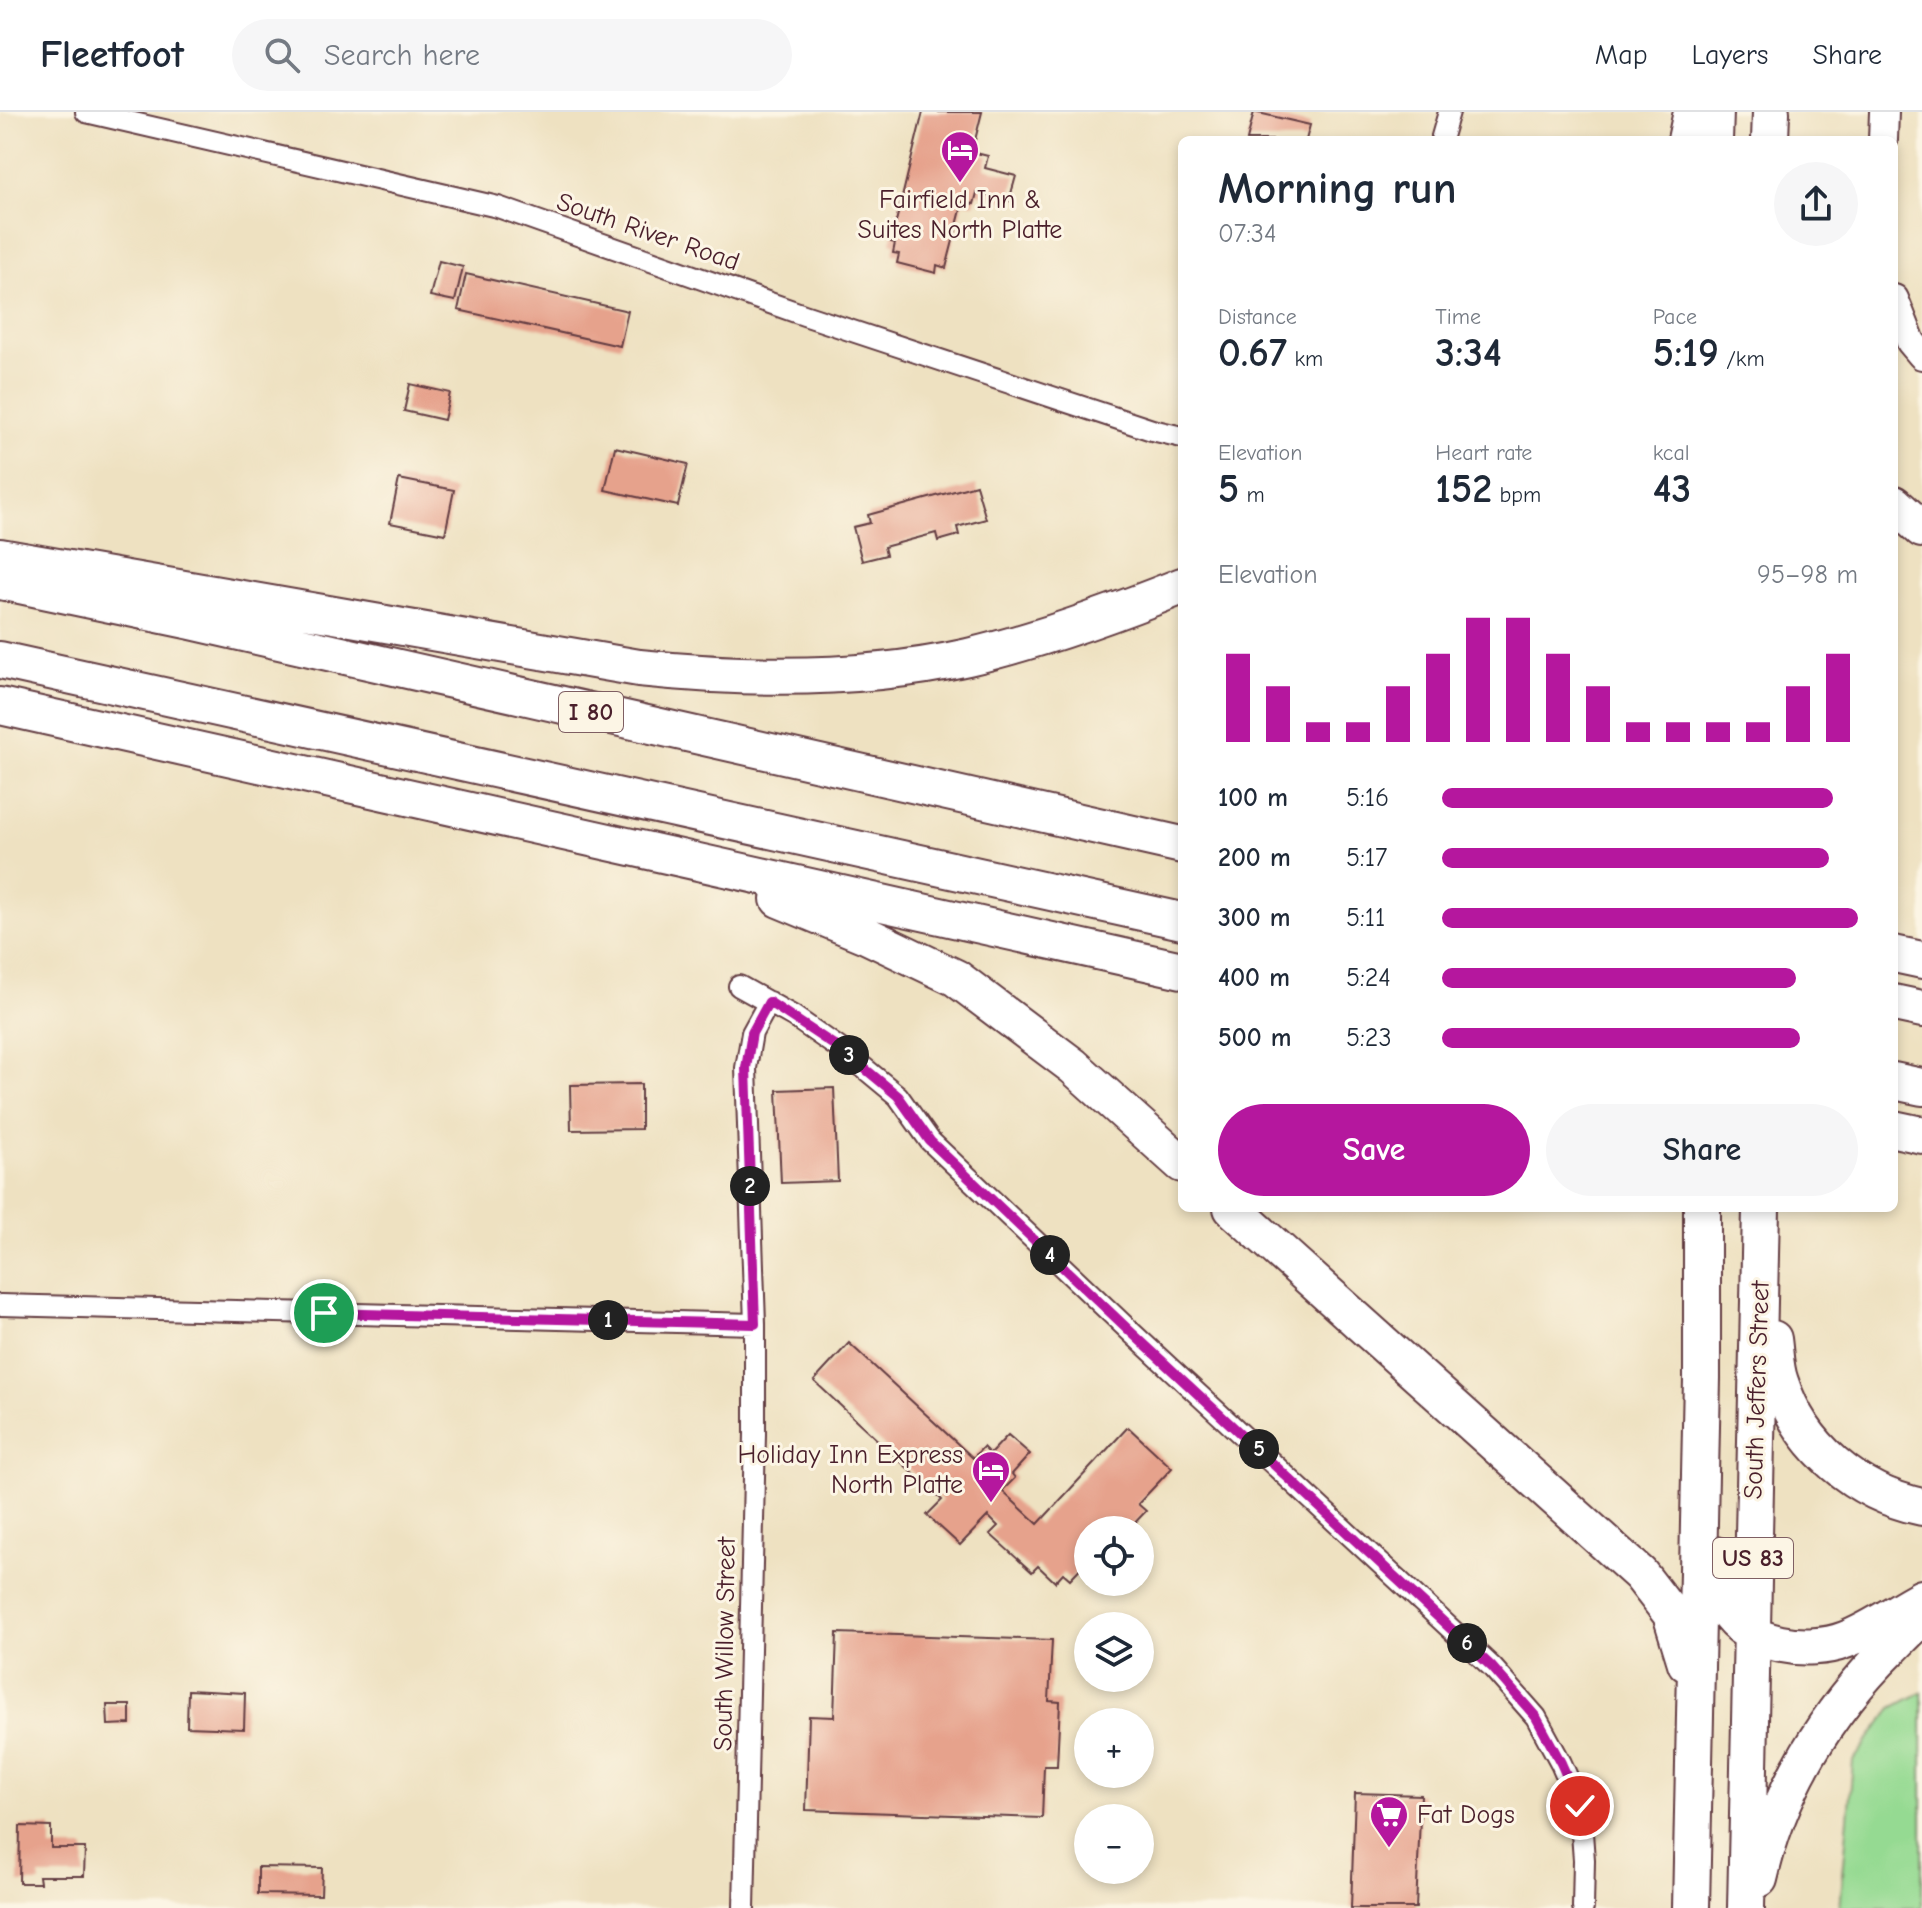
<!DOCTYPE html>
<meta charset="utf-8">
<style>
body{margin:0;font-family:"Comic Neue",sans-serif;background:#f6f6f7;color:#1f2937;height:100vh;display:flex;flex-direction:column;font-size:30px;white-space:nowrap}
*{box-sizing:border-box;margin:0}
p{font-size:26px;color:#747a83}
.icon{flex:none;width:44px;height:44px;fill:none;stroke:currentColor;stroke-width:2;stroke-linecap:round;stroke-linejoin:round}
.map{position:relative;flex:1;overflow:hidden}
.sheet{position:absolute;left:1178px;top:24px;width:720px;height:1076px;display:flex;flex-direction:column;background:#fff;border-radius:12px;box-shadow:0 4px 12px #0003}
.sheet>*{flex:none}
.buttons{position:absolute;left:1074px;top:1404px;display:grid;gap:16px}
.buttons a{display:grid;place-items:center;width:80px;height:80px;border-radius:50%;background:#fff;box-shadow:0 4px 12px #0003;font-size:40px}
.pin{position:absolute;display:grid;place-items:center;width:68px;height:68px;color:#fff;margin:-34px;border:4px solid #fff;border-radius:50%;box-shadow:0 2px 8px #0007}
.km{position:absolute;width:40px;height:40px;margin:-20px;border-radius:50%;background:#222;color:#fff;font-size:22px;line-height:40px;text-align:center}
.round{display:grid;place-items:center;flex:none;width:84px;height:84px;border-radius:42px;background:#f6f6f7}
.head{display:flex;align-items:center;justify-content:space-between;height:136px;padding:0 40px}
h1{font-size:44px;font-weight:600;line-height:60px}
.metrics{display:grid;grid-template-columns:repeat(3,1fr);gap:12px;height:136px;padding:8px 40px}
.metrics div{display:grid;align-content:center}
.metrics b{font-size:40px;font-weight:600}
.metrics small{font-size:22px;font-weight:400}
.metrics p{font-size:22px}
.chart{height:224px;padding:16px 40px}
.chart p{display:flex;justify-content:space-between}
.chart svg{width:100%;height:144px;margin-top:8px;stroke:#b5179e;stroke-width:6}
.action{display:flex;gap:16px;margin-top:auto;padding:16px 40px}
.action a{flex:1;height:92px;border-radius:48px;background:#b5179e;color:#fff;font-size:32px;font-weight:600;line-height:92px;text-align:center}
.action a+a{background:#f6f6f7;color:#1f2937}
ul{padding:0 40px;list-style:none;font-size:26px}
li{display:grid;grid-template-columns:128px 96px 1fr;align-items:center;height:60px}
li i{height:20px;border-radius:10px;background:#b5179e}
header{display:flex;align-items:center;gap:48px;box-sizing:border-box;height:112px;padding:0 40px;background:#fff;border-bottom:2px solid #e0e1e3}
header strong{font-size:38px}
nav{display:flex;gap:44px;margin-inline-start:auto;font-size:28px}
.search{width:560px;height:72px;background:#f6f6f7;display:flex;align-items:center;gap:20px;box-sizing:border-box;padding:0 28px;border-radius:44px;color:#747a83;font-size:30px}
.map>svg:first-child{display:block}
.green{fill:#95da92;stroke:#707c5e;stroke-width:2}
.building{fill:#e6a28c}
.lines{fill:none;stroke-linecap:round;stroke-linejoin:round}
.street-casing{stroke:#633c42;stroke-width:24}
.secondary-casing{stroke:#633c42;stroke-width:32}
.highway-casing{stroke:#633c42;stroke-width:40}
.street{stroke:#fff;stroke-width:20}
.secondary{stroke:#fff;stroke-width:28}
.highway{stroke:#fff;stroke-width:36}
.route-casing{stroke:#fff;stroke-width:16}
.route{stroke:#b5179e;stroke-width:10}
.labels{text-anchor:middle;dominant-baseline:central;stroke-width:6;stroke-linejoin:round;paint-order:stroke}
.shield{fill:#fcf5e5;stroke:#7f5f63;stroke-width:2}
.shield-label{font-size:24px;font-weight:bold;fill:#4a1f2b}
.poi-label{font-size:26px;fill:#4a1f2b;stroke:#fcf5e5}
.street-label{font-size:26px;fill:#4a1f2b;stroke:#fcf5e5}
</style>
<header>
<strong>Fleetfoot</strong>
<div class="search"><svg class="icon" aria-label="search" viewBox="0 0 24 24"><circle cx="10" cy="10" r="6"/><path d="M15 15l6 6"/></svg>Search here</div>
<nav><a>Map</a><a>Layers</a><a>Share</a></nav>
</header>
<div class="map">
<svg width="1922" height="1796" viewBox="0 0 1922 1796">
<rect width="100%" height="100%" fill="#fcf5e5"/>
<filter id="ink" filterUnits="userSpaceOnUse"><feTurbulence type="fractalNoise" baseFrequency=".0125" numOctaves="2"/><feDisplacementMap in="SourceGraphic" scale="16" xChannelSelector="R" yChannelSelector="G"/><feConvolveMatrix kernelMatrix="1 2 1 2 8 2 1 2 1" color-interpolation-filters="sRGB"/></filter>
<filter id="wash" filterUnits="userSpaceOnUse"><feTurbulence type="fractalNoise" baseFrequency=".006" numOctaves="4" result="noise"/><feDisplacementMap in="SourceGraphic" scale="32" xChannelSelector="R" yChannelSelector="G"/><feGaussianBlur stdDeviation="1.8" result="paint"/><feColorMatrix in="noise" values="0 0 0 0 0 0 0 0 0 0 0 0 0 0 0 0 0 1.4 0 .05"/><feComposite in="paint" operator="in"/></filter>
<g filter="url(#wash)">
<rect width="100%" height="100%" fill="#eee1c1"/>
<path class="green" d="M1922,1580V1796H1840L1853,1649L1892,1596Z"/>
<g id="blocks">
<path class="building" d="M923,0H982L972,40L988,44L985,56L1016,64L1009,89L977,81L974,92L963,90L946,156L937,153L936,161L897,151L899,142L893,141L895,131L891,130Z
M1254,0L1310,13L1306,28H1247Z
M439,149L463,155L455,189L430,184Z
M466,162L628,199L620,234L458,198Z
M410,272L450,281L444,308L404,299Z
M615,335L688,352L678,394L605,378Z
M399,367L454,378L445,422L390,411Z
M976,373L986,407L957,415L959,423L938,429L936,421L884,435L886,443L862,449L853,415L870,411L868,403Z
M641,972V1017L571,1018L570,973Z
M834,976L838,1069L781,1071L777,978Z
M849,1231L973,1346L983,1335L990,1342L1008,1323L1030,1342L1012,1362L1015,1366L1002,1379L1038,1412L1128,1315L1172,1356L1138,1392L1146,1399L1128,1418H1088V1448L1070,1467L1063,1461L1055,1470L1038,1454L1032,1460L990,1422L998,1414L988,1404L960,1433L927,1403L942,1388L814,1269Z
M837,1521L1052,1528L1049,1589L1060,1590L1057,1654H1044L1042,1706L806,1698L809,1604L834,1605Z
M188,1578L245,1581L244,1617L187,1615Z
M107,1593H130V1612L108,1613Z
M1355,1681L1421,1683L1416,1796H1351Z
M20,1714L51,1715V1736H85L84,1764H39L40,1771H19Z
M258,1755L322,1756L321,1783L258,1782Z"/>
</g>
</g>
<g filter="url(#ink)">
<use href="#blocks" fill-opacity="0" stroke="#633c42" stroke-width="2"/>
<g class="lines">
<defs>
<path id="street" d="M86,0L498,95L804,203L1152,318L1182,325
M1441,28L1449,0
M739,874L793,904L846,941L898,984L930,1029L1132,1221L1492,1555L1536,1605L1561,1651L1580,1694L1584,1748L1583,1796
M0,1193L755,1212
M744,1796L755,1322V1212L746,956L752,921L769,890"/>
<path id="secondary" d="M1883,28L1884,0
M1894,187L1911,230L1922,243"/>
<path id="highway" d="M1686,28L1692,0
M1714,28L1715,0
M1770,28L1771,0
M1894,392L1922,417
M0,445L639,556C746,567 862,569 968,545C1041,528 1112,502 1182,474
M0,469L191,509L1182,733
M0,548L1182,809
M0,594L1182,858
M779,787L866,823L956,866L1073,954L1182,1052
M1894,842L1922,848
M1894,891L1922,897
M1894,969L1922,975
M1894,1017L1922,1023
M1232,1096L1640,1462L1671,1502L1686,1551
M1773,1227C1775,1241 1775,1257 1780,1270C1801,1335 1856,1381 1922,1395
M1715,1443C1717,1461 1717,1482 1726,1498C1747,1534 1809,1542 1845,1528C1872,1518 1897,1499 1922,1486
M1759,1767C1778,1678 1827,1599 1891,1536C1901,1526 1911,1515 1922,1506
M1691,1796L1702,1266V1096
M1746,1796L1761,1096"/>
</defs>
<use href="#street" class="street-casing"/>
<use href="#secondary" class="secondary-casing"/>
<use href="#highway" class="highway-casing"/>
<use href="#street" class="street"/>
<use href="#secondary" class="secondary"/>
<use href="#highway" class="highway"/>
</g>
</g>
<g class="lines" filter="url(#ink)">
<defs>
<path id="route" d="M324,1201L755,1212L746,956L752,921L769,890L846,941L898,984L930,1029L1132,1221L1492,1555L1536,1605L1561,1651L1580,1694"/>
</defs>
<use href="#route" class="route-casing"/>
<use href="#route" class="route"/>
</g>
<defs>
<symbol id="hotel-pin" viewBox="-11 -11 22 30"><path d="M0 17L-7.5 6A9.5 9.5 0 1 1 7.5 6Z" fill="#b5179e" stroke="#fcf5e5"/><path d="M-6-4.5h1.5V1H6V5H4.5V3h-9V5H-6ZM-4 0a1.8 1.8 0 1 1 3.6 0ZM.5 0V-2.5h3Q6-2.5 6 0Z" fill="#fff"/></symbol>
<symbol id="supermarket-pin" viewBox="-11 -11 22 30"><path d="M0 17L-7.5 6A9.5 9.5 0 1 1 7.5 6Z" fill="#b5179e" stroke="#fcf5e5"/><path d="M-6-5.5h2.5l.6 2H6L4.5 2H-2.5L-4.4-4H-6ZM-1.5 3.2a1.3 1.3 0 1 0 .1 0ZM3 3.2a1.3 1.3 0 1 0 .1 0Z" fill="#fff"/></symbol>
</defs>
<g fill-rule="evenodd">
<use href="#hotel-pin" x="938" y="16" width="44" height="60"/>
<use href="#hotel-pin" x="969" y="1336" width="44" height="60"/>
<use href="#supermarket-pin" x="1367" y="1681" width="44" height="60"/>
</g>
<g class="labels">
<g class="shield">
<rect x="559" y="580" width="64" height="40" rx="6"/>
<rect x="1713" y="1426" width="80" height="40" rx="6"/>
</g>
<g class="shield-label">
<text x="591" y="600">I 80</text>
<text x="1753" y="1446">US 83</text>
</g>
<g class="poi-label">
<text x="960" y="88">Fairfield Inn &amp;<tspan x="960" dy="30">Suites North Platte</tspan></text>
<text x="963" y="1343" text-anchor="end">Holiday Inn Express<tspan x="963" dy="30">North Platte</tspan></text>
<text x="1417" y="1703" text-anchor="start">Fat Dogs</text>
</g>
<g class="street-label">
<text transform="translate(648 120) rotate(19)">South River Road</text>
<text transform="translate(1757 1278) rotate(-88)">South Jeffers Street</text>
<text transform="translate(725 1532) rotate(-89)">South Willow Street</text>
</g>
</g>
</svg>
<div class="buttons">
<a><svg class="icon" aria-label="locate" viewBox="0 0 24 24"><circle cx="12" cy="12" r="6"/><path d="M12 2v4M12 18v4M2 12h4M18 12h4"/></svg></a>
<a><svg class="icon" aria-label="layers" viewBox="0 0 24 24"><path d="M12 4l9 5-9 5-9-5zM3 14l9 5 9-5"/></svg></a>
<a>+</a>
<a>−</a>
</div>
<div class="pin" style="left:324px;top:1201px;background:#1e9e55"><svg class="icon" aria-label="arrive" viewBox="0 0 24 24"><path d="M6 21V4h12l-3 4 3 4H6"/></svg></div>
<div class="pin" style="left:1580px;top:1694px;background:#d93025"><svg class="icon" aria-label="check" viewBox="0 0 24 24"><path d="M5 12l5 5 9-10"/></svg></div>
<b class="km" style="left:608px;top:1208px">1</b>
<b class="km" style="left:750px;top:1074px">2</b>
<b class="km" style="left:849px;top:943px">3</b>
<b class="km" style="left:1050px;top:1143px">4</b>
<b class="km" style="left:1259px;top:1337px">5</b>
<b class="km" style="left:1467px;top:1531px">6</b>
<section class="sheet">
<div class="head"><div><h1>Morning run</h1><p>07:34</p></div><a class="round"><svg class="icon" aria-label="share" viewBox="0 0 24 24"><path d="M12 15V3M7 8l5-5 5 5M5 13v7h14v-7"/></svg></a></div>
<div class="metrics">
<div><p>Distance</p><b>0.67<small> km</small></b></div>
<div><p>Time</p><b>3:34</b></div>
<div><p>Pace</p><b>5:19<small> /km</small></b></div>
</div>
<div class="metrics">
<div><p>Elevation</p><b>5<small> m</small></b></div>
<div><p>Heart rate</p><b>152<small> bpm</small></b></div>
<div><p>kcal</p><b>43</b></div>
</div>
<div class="chart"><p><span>Elevation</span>95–98 m</p>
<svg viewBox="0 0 160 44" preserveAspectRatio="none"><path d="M5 44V17M15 44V27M25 44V38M35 44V38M45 44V27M55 44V17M65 44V6M75 44V6M85 44V17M95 44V27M105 44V38M115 44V38M125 44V38M135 44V38M145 44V27M155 44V17"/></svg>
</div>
<ul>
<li><b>100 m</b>5:16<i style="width:94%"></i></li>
<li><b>200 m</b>5:17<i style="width:93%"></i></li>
<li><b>300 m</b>5:11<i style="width:100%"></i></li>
<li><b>400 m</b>5:24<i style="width:85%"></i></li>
<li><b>500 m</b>5:23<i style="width:86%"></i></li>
</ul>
<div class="action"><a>Save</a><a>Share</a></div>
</section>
</div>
